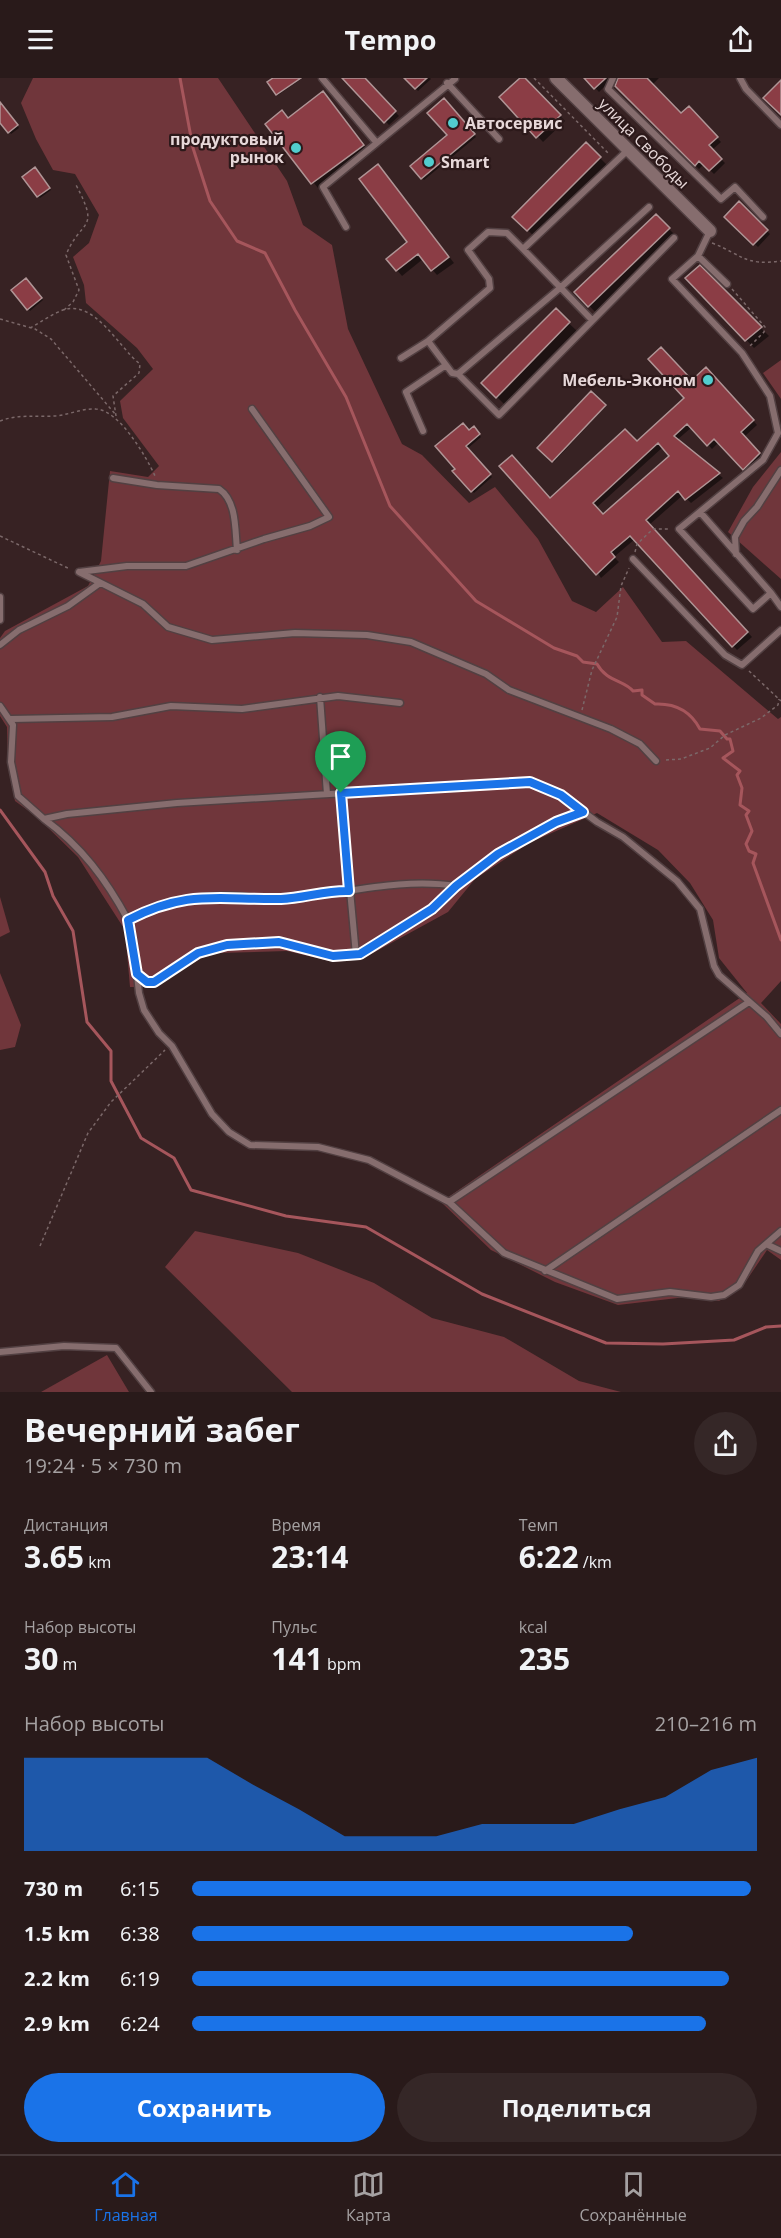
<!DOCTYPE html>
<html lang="ru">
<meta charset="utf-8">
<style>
body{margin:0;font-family:"Open Sans",sans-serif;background:#352727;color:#f1f3f6;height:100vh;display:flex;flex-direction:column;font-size:22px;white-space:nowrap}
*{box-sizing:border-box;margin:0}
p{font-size:20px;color:#a5a1a2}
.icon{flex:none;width:33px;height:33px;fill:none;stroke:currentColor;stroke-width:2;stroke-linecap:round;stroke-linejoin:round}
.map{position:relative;height:1314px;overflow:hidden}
.side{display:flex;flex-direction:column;background:#291a1a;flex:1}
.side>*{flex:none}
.pin{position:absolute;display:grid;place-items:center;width:51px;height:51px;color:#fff;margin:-62px -26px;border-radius:50% 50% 50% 0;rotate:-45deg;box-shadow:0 0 6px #0007}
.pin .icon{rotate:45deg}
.round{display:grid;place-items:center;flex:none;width:63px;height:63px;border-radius:32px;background:#352727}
.overview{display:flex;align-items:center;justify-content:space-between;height:102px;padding:0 24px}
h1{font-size:33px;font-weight:700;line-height:45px}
.metrics{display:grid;grid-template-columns:repeat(3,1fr);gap:9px;height:102px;padding:6px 24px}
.metrics div{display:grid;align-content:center}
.metrics b{font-size:30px;font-weight:700}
.metrics small{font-size:16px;font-weight:400}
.metrics p{font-size:16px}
.chart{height:168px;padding:12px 24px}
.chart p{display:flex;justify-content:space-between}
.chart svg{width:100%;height:108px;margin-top:6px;fill:#1a73e8;opacity:.7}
.action{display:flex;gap:12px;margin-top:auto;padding:12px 24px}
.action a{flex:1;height:69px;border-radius:36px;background:#1a73e8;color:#fff;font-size:24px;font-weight:700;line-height:69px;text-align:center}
.action a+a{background:#352727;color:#f1f3f6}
ul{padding:0 24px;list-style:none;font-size:20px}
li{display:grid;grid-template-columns:96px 72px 1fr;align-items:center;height:45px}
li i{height:15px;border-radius:8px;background:#1a73e8}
header{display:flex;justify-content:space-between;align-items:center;height:78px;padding:0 24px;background:#291a1a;font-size:27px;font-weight:700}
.tab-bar{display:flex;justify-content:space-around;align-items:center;height:84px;border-top:2px solid #453839;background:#291a1a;font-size:16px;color:#a5a1a2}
.tab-bar a{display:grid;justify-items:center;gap:3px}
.tab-bar .current{color:#1a73e8}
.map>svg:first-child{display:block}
.green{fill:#70363b}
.shadow{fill:#0007;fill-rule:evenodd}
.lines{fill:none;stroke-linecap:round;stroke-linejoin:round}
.stream{stroke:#a6565c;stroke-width:3}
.building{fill:#8b3d45;stroke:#b09596;stroke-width:1.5;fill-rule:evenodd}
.lane-casing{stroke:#524042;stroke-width:9}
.street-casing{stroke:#524042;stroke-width:15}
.path{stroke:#7b6869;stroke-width:1.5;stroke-dasharray:3 3;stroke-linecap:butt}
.lane{stroke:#866d6e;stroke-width:6}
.street{stroke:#866d6e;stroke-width:12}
.route-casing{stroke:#fff;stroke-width:12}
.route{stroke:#1a73e8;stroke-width:8}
.poi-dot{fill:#52cdce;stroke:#2c191a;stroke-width:2}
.labels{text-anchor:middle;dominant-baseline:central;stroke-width:4.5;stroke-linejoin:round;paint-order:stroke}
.poi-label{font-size:16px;font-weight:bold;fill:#e7d8d9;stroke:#2c191a;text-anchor:start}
.street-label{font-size:16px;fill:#e7d8d9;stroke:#2c191a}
</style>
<header><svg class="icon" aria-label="menu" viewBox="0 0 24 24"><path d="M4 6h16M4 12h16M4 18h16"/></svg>Tempo<svg class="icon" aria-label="share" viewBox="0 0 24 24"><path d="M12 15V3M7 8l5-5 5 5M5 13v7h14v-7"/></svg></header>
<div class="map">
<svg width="781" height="1314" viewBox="0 0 781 1314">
<rect width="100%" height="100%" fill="#372223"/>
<path class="green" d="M33,0H218L287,103L303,147L332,167L348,251L402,366L422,377L469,425L495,409L538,461L572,523L596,534L623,509L662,564L686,563L778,641L781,639V903L761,925L781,946V1182L767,1172L742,1209L719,1223L686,1219L618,1227L555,1204L491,1172L441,1124L747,915L719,880L713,842L690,805L658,772L597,735L529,765L475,801L448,834L362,881L334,884L287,873L217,875L201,880L155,909H130L125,852L78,779L37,739L15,723L8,689L7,649L0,638V560L5,553L88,508L101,483L110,393L148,399L159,388L123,340L120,323L153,291L137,270L86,225L84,207L73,179L89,165L99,137L75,96L53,92L36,61L21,25Z
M781,282V321L763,295Z
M781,374V501L728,454L753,409Z
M0,819L10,854L0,859Z
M0,895L21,947L15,969L0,972Z
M195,1153L298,1175L374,1205L432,1240L504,1259L579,1303L621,1314H292L165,1189Z
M107,1277L129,1314H41Z"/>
<path class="shadow" d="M275,0H303L278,17L269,4Z
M344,0H363L399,38L389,47Z
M406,0H430L431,1L418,13Z
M523,0L565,43L543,64L501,19Z
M586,0H612V1L599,14Z
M624,0H659L652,7L681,37L689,30L721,64L712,72L725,85L714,96L704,86L699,91L617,8Z
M328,20L368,73L318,110L267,46L288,41Z
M444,22L476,59L424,102L412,88L449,58Z
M0,32H5L19,50L11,56L0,43Z
M586,66L608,88L536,160L514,139Z
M383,93L454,185L437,197L423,181L402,198L397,192L409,164Z
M37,94L51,112L40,120L38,118Z
M739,126L770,156L758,169L726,138Z
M656,138L677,159L597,236L576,214Z
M700,189L769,258L754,270L687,200Z
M26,202L43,222L30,233L13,212Z
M556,233L577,253L505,327L483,305Z
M706,291L757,347L744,359L764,380L748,395L719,364L712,371L692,349L677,362L723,400L691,425L683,417L649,447L752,559L737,572L635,461L614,479L619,484L601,500L551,422L638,365L686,320L692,304ZM663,369L672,378L603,438L596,430Z
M591,315L605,329L554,384L539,370Z
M474,350L481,359L467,371L492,399L474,415L454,394Z"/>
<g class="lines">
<path class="stream" d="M180,0L193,70L210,123L237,163L265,175L295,232L346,319L390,428L476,523L554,570L577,578L583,584L597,586C607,604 624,602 633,613L642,612V617L655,626C677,625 691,634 700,651L720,653L727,661H730L733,673L723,680L740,693L737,697L742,710L740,727L749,733L746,737L752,753L746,766L749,773L756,776L753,785L781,862
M0,732L45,794L53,818L73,853L87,944L111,973V1003L141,1060L174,1080L191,1112L286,1138L366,1149L482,1216L606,1265L663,1266L734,1262L766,1249L781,1248"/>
</g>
<path class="building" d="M273,0H301L276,17L267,4Z
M342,0H365L396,33L384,45Z
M404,0H427L415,11Z
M520,0H525L561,37L536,60L499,19Z
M584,0H606L594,11Z
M618,0H647L681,35L689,28L718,59L709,67L722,81L709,93L699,83L695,88L615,8Z
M781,2V37L763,20Z
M323,13L364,67L311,106L265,46L282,32L288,40Z
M444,20L475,56L421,101L410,88L447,57L427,35Z
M0,24L18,47L8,55L0,45Z
M586,64L601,79L527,153L512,139Z
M378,86L449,179L431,193L418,176L396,193L386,181L407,164L359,101Z
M35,89L50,110L37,119L22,99Z
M739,123L768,152L753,167L724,139Z
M656,136L670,150L588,229L574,214Z
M700,187L762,249L745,263L685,200Z
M26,200L42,220L27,232L11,212Z
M556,230L570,244L496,320L481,305Z
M661,269L692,302L706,289L754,342L741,354L760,375L743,392L714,361L707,368L687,346L674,358L720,395L685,422L678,413L646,442L748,554L732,569L630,458L611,474L615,479L596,497L499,388L512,377L550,420L625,351L637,363L684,320L648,281ZM658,365L669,378L603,436L593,425Z
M591,313L606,327L552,384L537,370Z
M463,345L469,352L474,348L480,356L466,368L491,396L471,414L452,393L455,391L435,368Z"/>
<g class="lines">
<defs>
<path id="lane" d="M322,0L376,64
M613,0L608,11L721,121L735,109L763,139
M740,0L746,11L781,47
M447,5L499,61
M346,149L323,109L455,1
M523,171L507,155L488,154L468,172L489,201L490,210L428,263L452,295L458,296L499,337L674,160
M698,178L727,206
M592,242L523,171L628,72
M401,280L428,263
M458,296L560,210L649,129
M423,353L406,314L446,287
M113,400L157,407L219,411C237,423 235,452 237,472
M700,434L771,515L753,531L679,451L763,382L778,355L770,318L742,275L672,201L698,178L710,153
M736,476L735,459L744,443L757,429L781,392
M633,481L725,577L742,587L781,552
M79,494L143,526L168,549L212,562L295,555L367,557L411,564L486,596L509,612L611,651L640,666L656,683
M79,494L127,488H186L264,461L310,448L329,439L252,331
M771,515L781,529
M0,519V542
M0,567L19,552L68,528L100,505
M320,619L327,716
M0,628L13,647L11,684L18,718L44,741L67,736L177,725L531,704L561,717L597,744L623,759L677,803L700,831L714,888L719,897L767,939L781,956
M11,641L112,639L171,628L242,631L338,618L400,625
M341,715L356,877
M44,741C81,768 106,801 128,842C163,824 199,816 238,818C253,819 268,822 284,821C340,817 399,799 456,808
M128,842L133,861L139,915L144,932L159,955L172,968L212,1036L229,1054L250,1067L318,1069L369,1082L449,1124L504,1175L617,1221L670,1214L711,1219L724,1217L739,1207L758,1173L781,1153
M137,897L147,904H154L198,875L227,867L279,864L333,878L360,876L432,831L456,808L498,776L556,744L583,734
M449,1124L749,924
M766,1166L781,1173
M545,1193L781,1032
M0,1274L64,1268L116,1270L151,1314"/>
<path id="street" d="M556,0L710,153"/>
</defs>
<use href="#lane" class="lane-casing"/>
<use href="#street" class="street-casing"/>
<path class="path" d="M534,0L609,76
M712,165C743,177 744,188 781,183
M732,211L765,249L764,254L750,268
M64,232L73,224L79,212L66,177C81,140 101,154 76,107
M0,241L35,251L51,261L116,337
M30,250C41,244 52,236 63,232C95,221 119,270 140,286L139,295L113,318L116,338
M0,343C18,336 36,339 55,338C69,337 82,330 96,331C119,332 146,378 155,398
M0,458L70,491
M635,474L637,466L653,451H669
M749,593L781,623
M582,632L592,592L617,539L621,508L629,490
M666,682L681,681L710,670L725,657L761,640L778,627L779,621
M40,1168L88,1055L111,1024L165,972"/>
<use href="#lane" class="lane"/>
<use href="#street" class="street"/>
</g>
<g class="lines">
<defs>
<path id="route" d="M530,704L561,717L583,734L556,744L498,776L456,808L432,831L360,876L333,878L279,864L227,867L198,875L154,904H147L137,896L128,842C188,811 218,822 281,821C304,820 327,812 349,813L341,715Z"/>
</defs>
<use href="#route" class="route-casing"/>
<use href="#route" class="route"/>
</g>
<g class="poi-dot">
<circle cx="453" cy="45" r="6"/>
<circle cx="296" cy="70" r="6"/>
<circle cx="429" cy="84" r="6"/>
<circle cx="708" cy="302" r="6"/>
</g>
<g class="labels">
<g class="poi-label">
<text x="465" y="45">Автосервис</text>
<text x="284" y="61" text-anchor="end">продуктовый<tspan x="284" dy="18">рынок</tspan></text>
<text x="441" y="84">Smart</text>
<text x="696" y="302" text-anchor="end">Мебель-Эконом</text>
</g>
<g class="street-label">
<text transform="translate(644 65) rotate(45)">улица Свободы</text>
</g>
</g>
</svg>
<div class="pin" style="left:341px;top:715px;background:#1e9e55"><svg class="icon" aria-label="arrive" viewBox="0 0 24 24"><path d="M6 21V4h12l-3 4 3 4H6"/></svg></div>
</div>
<section class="side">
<div class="overview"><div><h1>Вечерний забег</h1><p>19:24 · 5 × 730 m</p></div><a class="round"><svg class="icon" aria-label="share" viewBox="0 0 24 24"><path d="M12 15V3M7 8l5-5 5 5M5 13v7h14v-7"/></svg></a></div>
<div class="metrics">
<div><p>Дистанция</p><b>3.65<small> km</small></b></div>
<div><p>Время</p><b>23:14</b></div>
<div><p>Темп</p><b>6:22<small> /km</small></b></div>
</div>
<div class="metrics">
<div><p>Набор высоты</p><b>30<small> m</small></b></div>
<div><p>Пульс</p><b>141<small> bpm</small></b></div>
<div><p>kcal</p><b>235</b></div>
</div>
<div class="chart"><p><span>Набор высоты</span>210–216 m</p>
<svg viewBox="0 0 160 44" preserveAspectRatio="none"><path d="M0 44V6L10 6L20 6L30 6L40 6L50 17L60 27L70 38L80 38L90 38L100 33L110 33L120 33L130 27L140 22L150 11L160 6V44z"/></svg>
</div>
<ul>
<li><b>730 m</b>6:15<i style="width:99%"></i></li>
<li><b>1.5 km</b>6:38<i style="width:78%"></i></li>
<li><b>2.2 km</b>6:19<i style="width:95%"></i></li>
<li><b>2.9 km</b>6:24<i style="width:91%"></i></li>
</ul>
<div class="action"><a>Сохранить</a><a>Поделиться</a></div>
</section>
<nav class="tab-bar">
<a class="current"><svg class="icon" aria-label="home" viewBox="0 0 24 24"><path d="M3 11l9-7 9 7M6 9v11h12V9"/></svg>Главная</a>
<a><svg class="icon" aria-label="map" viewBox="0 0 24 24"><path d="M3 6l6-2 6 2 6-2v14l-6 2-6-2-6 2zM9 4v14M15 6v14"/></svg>Карта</a>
<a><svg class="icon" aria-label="saved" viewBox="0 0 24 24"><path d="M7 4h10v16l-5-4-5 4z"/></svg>Сохранённые</a>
</nav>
